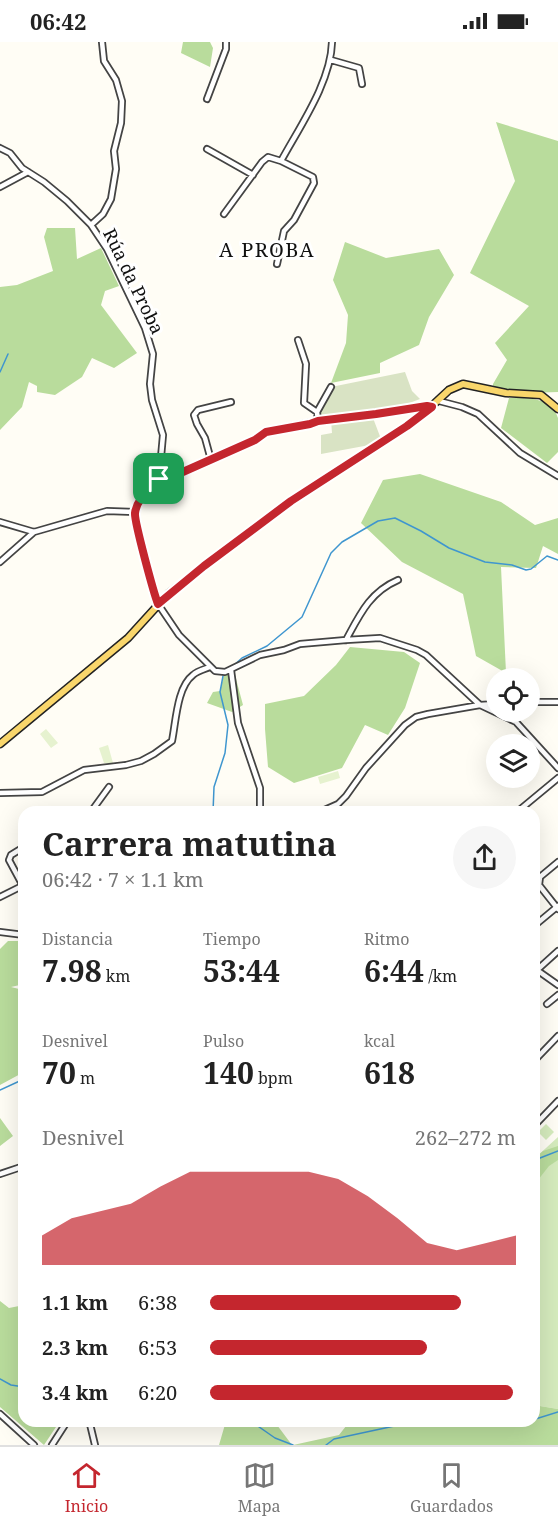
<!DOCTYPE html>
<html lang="es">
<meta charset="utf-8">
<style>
body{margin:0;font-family:"Noto Serif",serif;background:#f6f6f6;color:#222;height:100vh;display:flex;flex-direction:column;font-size:22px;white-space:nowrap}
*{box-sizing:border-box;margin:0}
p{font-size:20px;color:#767676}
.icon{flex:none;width:33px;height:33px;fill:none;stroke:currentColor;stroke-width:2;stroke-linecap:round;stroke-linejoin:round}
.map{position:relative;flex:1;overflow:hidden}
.drawer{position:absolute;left:18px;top:764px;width:522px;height:621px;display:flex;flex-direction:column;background:#fff;border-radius:18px;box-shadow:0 6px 24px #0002}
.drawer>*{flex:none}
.tools{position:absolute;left:486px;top:626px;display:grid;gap:12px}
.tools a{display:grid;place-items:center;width:54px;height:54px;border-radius:50%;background:#fff;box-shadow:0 6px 24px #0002;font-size:30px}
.pin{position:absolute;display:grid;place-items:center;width:51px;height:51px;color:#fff;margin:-26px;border-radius:12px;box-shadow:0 3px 9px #0006}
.round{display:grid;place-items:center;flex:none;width:63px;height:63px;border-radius:32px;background:#f6f6f6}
.summary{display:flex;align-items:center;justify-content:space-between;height:102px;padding:0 24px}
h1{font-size:33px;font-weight:700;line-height:45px}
.figures{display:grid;grid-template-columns:repeat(3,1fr);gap:9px;height:102px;padding:6px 24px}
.figures div{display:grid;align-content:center}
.figures b{font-size:30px;font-weight:700}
.figures small{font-size:16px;font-weight:400}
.figures p{font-size:16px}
.chart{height:168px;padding:12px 24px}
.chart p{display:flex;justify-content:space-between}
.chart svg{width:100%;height:108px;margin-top:6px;fill:#c4262e;opacity:.7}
ul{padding:0 24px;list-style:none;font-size:20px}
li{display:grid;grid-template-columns:96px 72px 1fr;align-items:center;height:45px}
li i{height:15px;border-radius:8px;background:#c4262e}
.status{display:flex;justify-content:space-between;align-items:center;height:42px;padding:0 30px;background:#fff;direction:ltr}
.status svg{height:16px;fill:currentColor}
.menu{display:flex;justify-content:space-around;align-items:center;height:84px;border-top:2px solid #e0e0e0;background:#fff;font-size:16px;color:#767676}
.menu a{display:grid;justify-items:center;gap:3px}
.menu .active{color:#c4262e}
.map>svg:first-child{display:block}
.green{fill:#d5ebbd}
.forest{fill:#b9dc9c}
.cemetery{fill:#d9e3c4}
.pitch{fill:#e6f2cf}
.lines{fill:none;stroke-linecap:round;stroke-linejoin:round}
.stream{stroke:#3f96cf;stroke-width:1.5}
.minor-casing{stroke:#444;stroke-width:8}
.major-casing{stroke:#222;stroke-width:9}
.minor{stroke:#fff;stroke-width:4.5}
.major{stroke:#f9d66b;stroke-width:6}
.route-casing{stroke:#fff;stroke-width:12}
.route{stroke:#c4262e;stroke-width:8}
.labels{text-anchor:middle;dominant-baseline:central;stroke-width:6;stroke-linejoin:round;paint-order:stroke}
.street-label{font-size:18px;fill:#111;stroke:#fff}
.neighbourhood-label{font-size:20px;letter-spacing:1.5px;fill:#111;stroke:#fff}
</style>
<div class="status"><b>06:42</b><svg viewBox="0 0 49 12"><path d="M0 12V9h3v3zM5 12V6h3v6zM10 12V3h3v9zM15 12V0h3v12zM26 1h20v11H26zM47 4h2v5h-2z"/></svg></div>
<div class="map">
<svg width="558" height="1403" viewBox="0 0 558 1403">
<rect width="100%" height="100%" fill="#fffdf5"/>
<path class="green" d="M546,1082L554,1090L546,1098L538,1090Z
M558,1095V1367L534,1363V1117Z"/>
<path class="forest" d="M183,0H210L213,6L210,25L181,11Z
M496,80L558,99V350C538,350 511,354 493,345V342L507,318L495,301L529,264L470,231L515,139Z
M47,186H75L77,217L101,206L119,244L105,249L101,263L137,311L114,326L92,316L82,335L55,353L37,350V344L29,340L22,365L0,388V245L17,243L53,229L44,195Z
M345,200L386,216L439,207L454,233L429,275L419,303L380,321V331L331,341L346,301L348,273L333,238Z
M509,356C526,356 551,354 558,376C558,386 558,400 558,410L547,421L501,386Z
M420,432L501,460L535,483L558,476V512L543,504L536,526L501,525L506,631L476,614L463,552L402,520L361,481L383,438Z
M350,605L404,610L420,621L405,666L388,693L365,683L342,726L294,741L268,725L265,687V662L304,654L336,623Z
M224,632L235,633L243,663L232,670L207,661L213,650L220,649Z
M8,899H24V942L11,945L23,948L24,1030L0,1043V907Z
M0,1076L13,1094L0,1104Z
M558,1104V1118L549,1124L534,1143V1117L543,1109Z
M0,1259L9,1266L24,1263V1378L60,1379L44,1403L0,1365Z
M534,1363L558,1367V1403H293L339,1393L350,1379L534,1378Z
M226,1379H274L292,1403H219Z"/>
<path class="cemetery" d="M405,330L412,349L420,357L396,366L321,374L319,369L331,345Z
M373,376L381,397L375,402L321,412V393L332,391L331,378Z"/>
<path class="pitch" d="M46,687L58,701L51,706L40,692Z
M108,703L113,721H104L99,706Z
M338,729L340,736L320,742L318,735Z"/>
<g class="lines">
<path class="stream" d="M0,330L8,312
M233,624L242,616L267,604L302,575L331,511L342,500L378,479L395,476L421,489L449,506L485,520L512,523L526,528L531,527L547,514L558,518
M213,770L214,745L225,711L228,683L220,650L223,634
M0,1048L24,1037
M534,1124L540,1116L558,1109
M0,1337L11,1343L24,1345
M249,1378L275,1396L293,1403
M462,1378L513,1384L558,1370
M326,1403L334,1397L399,1383L457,1378"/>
<defs>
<path id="minor" d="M102,0L104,19L116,38L122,59L121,81L114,109L116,127L111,157L103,172L91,183L107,207L145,286L153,312L150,342L152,358L163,393L159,437L139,458L135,470V477L156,559L179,593L215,629L225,630L260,613L284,608L300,602L346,598L380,596L417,608L426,613L480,663L496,662
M331,18L359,26L362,42
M207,57L226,7V0
M0,106L10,111L22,126L44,140L67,159L91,183
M207,107L253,133
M0,145L28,130
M224,172L262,120L268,115L281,119C300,84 331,40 332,0
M277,222L284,189L294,178L314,141L313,135L281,119
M298,298L306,322L304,361L317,370L318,379
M439,359L462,365L478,372L520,411L558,434
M317,370L331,345
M211,418L205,396L197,382L194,373L198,368L231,360
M159,437H167L255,398L266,390L281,386L329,377L377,372L427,364L432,365
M0,480L34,490L107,469L135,470
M0,520L34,490
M346,598C360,572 370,550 398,538
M231,628L238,681L260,746V770
M530,660H558
M0,751L42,750L84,728L126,723L141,719L154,712L172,699C176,679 177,645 193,633C197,629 205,627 210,625
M82,770L93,767L109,745
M320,770L338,762L346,754L366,726L405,683L416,675L428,672L480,663L516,680L558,726
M517,770L558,736
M558,820L540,835L539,843L558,867
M23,844L9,818L11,813L24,805
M0,855L24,843
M534,884L558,864
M0,890L24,893
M534,926L558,943
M537,928L558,909
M547,962L558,953
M534,1019L558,994
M534,1084L558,1059
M0,1132L24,1124
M0,1372L34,1403
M89,1378L95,1403
M52,1403L68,1378"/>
<path id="major" d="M0,702L128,596L169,551L291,459L420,375L449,348L463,342L506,351L541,353L558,367"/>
</defs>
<use href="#minor" class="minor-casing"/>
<use href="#major" class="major-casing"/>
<use href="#minor" class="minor"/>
<use href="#major" class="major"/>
</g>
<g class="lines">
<defs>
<path id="route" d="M427,364L432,365L407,384L291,459L204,524L158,562C154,552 134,479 135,471C137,456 150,448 159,437H167L255,398L266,390L310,382L318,379L376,372Z"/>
</defs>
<use href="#route" class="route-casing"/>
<use href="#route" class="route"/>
</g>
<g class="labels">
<g class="street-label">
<text transform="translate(134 239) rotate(64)">Rúa da Proba</text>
</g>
<g class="neighbourhood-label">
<text x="267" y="207">A PROBA</text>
</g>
</g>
</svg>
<div class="tools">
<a><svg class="icon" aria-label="locate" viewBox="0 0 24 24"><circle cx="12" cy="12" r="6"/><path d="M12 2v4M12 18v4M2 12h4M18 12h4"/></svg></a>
<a><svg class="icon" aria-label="layers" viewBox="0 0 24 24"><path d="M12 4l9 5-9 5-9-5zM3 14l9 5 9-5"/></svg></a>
</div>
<div class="pin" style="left:159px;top:437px;background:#1e9e55"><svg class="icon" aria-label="arrive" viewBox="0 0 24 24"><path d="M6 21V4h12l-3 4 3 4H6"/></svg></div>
<section class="drawer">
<div class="summary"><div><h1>Carrera matutina</h1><p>06:42 · 7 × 1.1 km</p></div><a class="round"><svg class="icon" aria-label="share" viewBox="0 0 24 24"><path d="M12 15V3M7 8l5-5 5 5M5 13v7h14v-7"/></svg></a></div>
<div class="figures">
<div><p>Distancia</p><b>7.98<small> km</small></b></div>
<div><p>Tiempo</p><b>53:44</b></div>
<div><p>Ritmo</p><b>6:44<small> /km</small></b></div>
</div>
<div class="figures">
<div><p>Desnivel</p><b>70<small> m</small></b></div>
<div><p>Pulso</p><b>140<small> bpm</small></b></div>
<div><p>kcal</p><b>618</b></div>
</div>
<div class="chart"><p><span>Desnivel</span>262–272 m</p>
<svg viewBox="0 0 160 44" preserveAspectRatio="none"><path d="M0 44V32L10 25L20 22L30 19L40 12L50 6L60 6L70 6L80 6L90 6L100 9L110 16L120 25L130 35L140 38L150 35L160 32V44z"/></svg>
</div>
<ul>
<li><b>1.1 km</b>6:38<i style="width:82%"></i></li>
<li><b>2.3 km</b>6:53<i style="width:71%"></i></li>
<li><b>3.4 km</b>6:20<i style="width:99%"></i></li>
</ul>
</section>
</div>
<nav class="menu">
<a class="active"><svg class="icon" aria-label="home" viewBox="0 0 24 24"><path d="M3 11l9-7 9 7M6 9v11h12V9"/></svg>Inicio</a>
<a><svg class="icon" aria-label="map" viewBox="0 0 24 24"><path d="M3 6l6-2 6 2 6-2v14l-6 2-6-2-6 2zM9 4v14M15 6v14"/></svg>Mapa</a>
<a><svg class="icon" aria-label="saved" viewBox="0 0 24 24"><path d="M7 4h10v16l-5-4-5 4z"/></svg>Guardados</a>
</nav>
